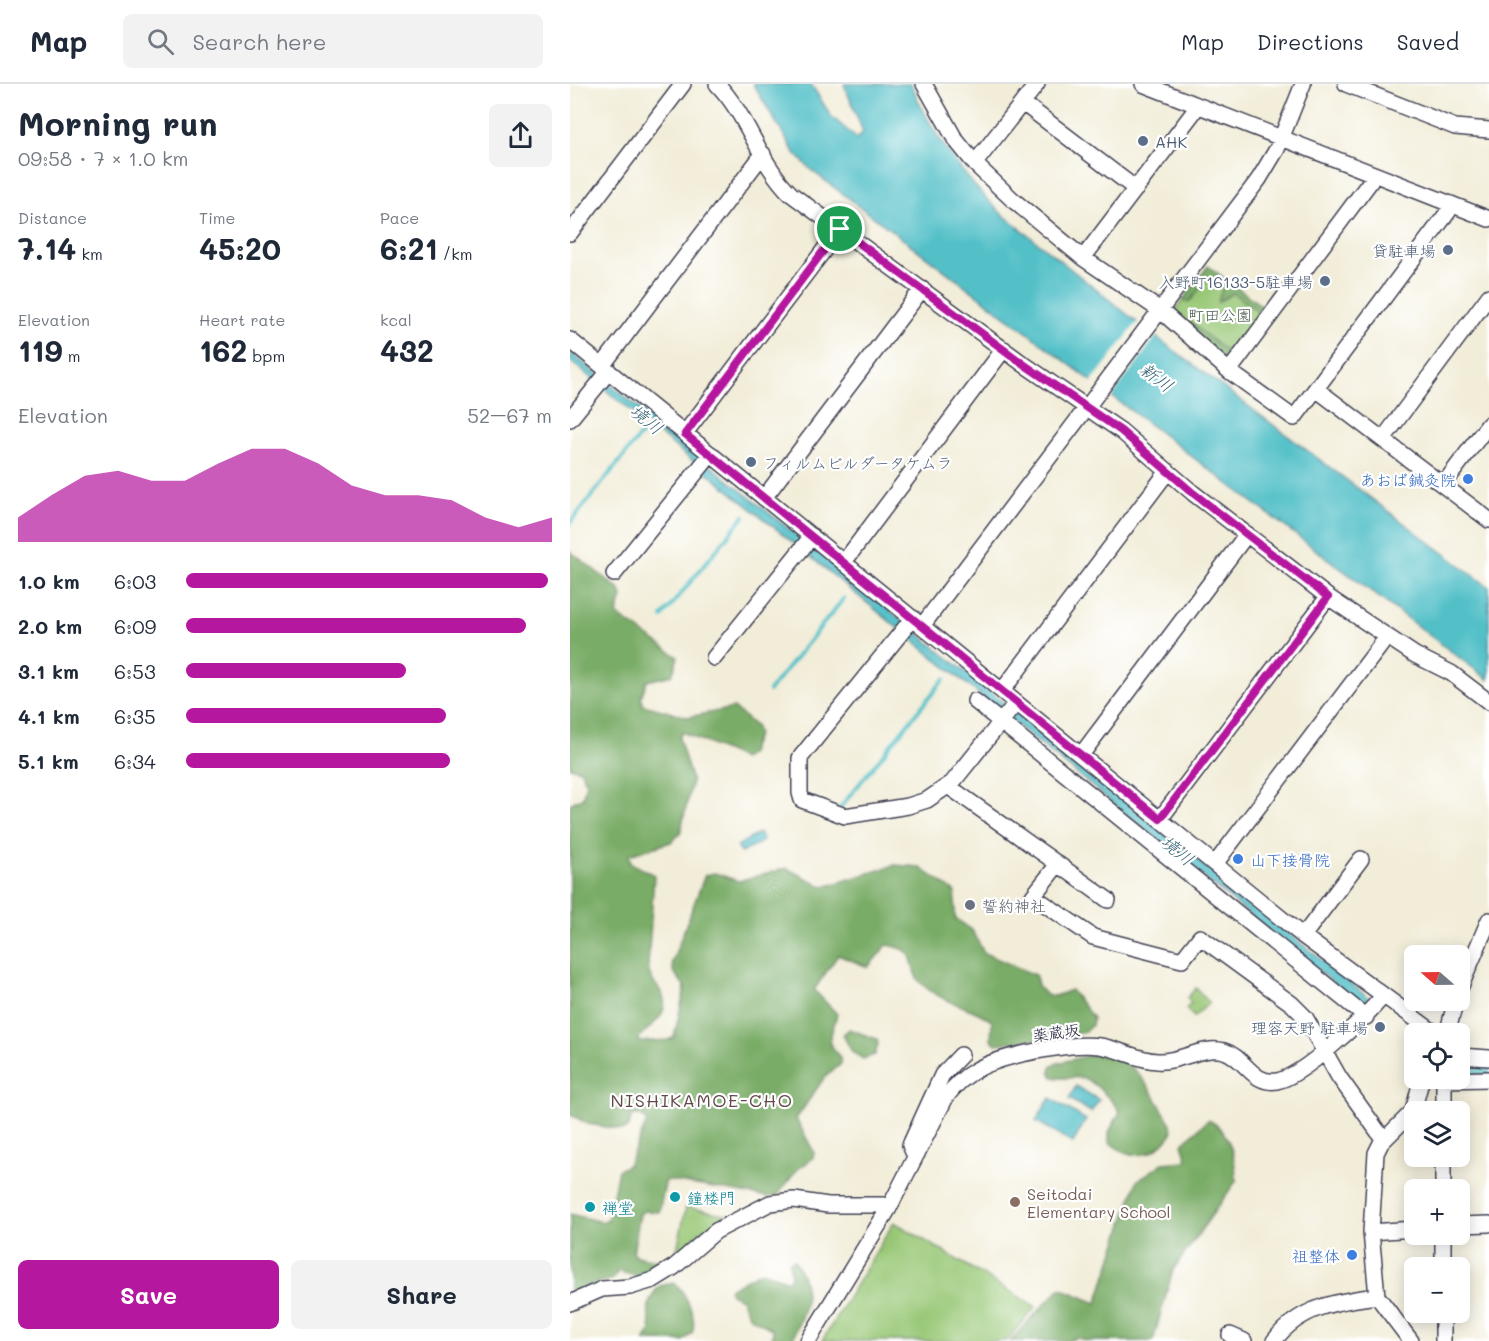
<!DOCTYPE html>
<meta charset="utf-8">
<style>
body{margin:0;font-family:Mali,"Klee One",sans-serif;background:#f2f2f3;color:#1f2937;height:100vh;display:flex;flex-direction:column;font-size:22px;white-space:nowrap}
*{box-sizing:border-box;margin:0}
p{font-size:20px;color:#747a83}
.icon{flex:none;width:33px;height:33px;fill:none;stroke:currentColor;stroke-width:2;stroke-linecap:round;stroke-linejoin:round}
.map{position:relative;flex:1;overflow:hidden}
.panel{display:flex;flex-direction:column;background:#fff;width:570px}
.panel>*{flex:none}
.needle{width:39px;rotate:290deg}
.fabs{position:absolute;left:834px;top:861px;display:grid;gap:12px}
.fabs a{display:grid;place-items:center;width:66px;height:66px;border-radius:9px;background:#fff;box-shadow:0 3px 15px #0003;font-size:30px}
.pin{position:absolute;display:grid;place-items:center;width:51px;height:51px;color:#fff;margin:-26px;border:3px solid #fff;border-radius:50%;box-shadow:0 2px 6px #0007}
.round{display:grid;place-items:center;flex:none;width:63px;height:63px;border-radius:9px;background:#f2f2f3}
.headline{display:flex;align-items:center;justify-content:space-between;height:102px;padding:0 18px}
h1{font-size:33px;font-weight:700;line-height:45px}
.stats{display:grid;grid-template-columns:repeat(3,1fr);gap:9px;height:102px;padding:6px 18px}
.stats div{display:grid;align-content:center}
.stats b{font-size:30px;font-weight:700}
.stats small{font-size:16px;font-weight:400}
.stats p{font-size:16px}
.chart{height:168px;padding:12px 18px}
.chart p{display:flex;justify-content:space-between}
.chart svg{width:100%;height:108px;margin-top:6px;fill:#b5179e;opacity:.7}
.primary-button{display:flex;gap:12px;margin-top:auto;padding:12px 18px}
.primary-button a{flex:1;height:69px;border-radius:9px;background:#b5179e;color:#fff;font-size:24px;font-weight:700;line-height:69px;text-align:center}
.primary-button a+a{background:#f2f2f3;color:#1f2937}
ul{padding:0 18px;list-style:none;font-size:20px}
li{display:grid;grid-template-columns:96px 72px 1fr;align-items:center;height:45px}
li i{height:15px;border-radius:8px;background:#b5179e}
header{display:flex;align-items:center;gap:36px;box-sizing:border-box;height:84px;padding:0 30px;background:#fff;border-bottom:2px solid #e0e1e3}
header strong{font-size:28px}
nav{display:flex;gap:33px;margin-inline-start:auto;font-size:21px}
.search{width:420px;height:54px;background:#f2f2f3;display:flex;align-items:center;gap:15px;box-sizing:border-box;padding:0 21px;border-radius:9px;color:#747a83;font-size:22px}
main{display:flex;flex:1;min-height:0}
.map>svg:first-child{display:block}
.green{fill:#97c775;stroke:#5c7458;stroke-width:1.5}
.forest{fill:#79ac66;stroke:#4e6750;stroke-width:1.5}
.water{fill:#52c0c8;stroke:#3a7182;stroke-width:1.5}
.pier{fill:#f2edd8}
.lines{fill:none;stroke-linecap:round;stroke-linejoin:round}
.stream{stroke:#52c0c8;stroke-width:4}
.minor-casing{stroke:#414053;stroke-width:18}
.minor{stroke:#fff;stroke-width:15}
.route-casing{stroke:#fff;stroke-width:12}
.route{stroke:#b5179e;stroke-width:8}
.service-dot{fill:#5c6f8a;stroke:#fff;stroke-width:2}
.shop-dot{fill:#3f7fe0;stroke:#fff;stroke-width:2}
.worship-dot{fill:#6b7280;stroke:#fff;stroke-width:2}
.culture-dot{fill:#0f9aa8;stroke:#fff;stroke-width:2}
.education-dot{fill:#8d6e63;stroke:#fff;stroke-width:2}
.labels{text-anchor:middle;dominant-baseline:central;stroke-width:4.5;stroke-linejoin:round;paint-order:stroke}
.service-label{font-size:16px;fill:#4e5e75;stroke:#fff;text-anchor:end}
.park-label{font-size:16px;fill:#4b5c4f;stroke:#fff}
.shop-label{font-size:16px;fill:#366cbe;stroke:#fff;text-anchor:end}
.worship-label{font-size:16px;fill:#5b616d;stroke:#fff;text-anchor:start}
.street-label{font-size:16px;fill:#22223b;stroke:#fff}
.education-label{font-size:16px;fill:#785e54;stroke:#fff;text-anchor:start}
.culture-label{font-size:16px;fill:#0d838f;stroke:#fff;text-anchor:start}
.water-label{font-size:18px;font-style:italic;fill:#356173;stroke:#fff}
.neighbourhood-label{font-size:18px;letter-spacing:1.5px;fill:#654a4b;stroke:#fff}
</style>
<header>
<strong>Map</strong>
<div class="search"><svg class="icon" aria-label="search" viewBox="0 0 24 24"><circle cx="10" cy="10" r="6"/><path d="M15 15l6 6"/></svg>Search here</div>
<nav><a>Map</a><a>Directions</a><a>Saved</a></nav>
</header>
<main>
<section class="panel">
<div class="headline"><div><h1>Morning run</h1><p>09:58 · 7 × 1.0 km</p></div><a class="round"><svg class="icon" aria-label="share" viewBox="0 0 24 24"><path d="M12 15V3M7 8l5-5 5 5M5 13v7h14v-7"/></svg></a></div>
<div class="stats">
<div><p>Distance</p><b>7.14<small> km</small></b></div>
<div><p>Time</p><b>45:20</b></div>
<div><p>Pace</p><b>6:21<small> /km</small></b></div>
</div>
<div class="stats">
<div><p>Elevation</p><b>119<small> m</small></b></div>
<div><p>Heart rate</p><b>162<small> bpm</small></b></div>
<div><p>kcal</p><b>432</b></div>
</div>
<div class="chart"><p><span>Elevation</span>52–67 m</p>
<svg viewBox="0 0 160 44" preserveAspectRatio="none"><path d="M0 44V34L10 25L20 17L30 15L40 19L50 19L60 12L70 6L80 6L90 12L100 21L110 25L120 25L130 27L140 34L150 38L160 34V44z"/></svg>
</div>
<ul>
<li><b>1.0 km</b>6:03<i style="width:99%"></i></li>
<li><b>2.0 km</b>6:09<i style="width:93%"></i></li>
<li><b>3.1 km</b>6:53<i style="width:60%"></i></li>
<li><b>4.1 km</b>6:35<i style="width:71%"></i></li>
<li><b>5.1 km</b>6:34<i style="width:72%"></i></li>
</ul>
<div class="primary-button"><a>Save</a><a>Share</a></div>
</section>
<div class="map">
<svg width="919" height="1257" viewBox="0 0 919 1257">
<rect width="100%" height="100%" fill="#fff"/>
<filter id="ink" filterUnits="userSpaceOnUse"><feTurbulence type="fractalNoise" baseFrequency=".0167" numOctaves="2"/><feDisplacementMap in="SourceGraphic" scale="12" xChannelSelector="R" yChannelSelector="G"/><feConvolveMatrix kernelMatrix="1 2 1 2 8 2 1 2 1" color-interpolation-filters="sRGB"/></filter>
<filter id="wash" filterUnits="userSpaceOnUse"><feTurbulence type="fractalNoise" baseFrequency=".008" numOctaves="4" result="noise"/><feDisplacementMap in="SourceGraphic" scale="24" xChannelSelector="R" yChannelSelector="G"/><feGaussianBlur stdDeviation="1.35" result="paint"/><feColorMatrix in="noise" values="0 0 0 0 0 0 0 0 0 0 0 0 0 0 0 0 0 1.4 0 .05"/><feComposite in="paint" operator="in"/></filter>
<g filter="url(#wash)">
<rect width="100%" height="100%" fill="#f2edd8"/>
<path class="green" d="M638,182L698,227L654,277L604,228Z
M626,904L639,919L624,933L616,925L621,919L617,914Z
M116,1123L158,1131L129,1149L106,1170Z
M324,1138L466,1223L436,1257H252Z"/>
<path class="forest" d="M638,182L698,227L662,276L654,277L616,242L617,240L621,239L658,269L686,233L687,227L663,209L648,218L653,202L642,193L636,196L620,217L615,218V213Z
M0,467L50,506L52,513L47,529L50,533L108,573L102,591L77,597L71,613L73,621L118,633L164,624L185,642L188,649L179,671L173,675L112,648L109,654L122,697L110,750L101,758L59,771L61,779L84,791L78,883C79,892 83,898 89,905C104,926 85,939 70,952L69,958L98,956L104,953L115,903L103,887L102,878L135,791L145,789L169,797L216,784L254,803L325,781L349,783L385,808V834L402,846L414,869L465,891C468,895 466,900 470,905C481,918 488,910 501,906L523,934L522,941L512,949L426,960L421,955L422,937C400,921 372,920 351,899C335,883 353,866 317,861L298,883L268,871L244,906L267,930L259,958L270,974L271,980L254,994L226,1035L244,1068L243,1074L227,1086L207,1112L198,1113L96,1096L89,1128L74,1127L70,1130L63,1168L66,1172L91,1177L94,1181L68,1193L48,1187L43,1195L16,1202L0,1209V1130L32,1138L38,1135L48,1086L58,1081L77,1038L71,1031H62L59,1042L54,1046L18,1040L0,1030V720L13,713L16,698L10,686L0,683Z
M279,945L307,955L308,960L305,971L293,975L282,968L273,951Z
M525,970C567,970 582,1010 601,1040L602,1049C584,1074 562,1078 539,1058V1048L550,1028C544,1018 524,997 513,994C503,992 493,996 483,993L480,987L482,981L488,979Z
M638,1036C660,1045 666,1076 666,1097L603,1186L583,1257H518L507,1254L497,1257H440L490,1204L527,1219L567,1097L593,1079L615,1077L617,1075L612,1060Z
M224,1176C245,1209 234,1224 222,1257H202L203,1246L179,1232L171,1215L161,1210L159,1205L191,1187L218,1197L221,1192L219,1178Z
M104,1199C116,1208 128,1235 122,1249L113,1257H74L81,1246C78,1226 75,1220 89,1202Z"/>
<path class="water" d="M183,0H241L261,32L287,55L293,48L274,0H341C362,50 392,92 431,129L573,243L919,503V596L241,86L224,68Z
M0,268L800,915L793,923L0,277Z
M189,749L193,757L171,769L167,762Z
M890,977H919V991L890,992Z
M506,1002L529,1016L521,1028L499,1015Z
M480,1014L516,1036L503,1059L466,1037Z"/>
<path class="pier" d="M569,236L588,250L540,315L520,300Z"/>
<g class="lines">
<path class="stream" d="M0,439L73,348
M92,533L174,432
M199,607L274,514
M269,725L374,595"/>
</g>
</g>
<g filter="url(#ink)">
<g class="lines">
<defs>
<path id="minor" d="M147,0C179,33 189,79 221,110L452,279L551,347L623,409L758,513L845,571L881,589L919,618
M354,0L385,55L406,81L443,116L513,174L591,227L659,287L724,334L878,128L881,120
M573,0L919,135
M776,0L885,43L919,46
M453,19L566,105
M405,79L467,0
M0,149L113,0
M513,174L623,29L626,21
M0,256L733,852L866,950
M32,282L193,70
M659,287L800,98L803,90
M746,305L919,436
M0,335L39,287
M115,349L270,145
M813,355L919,212
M873,401L919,340
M194,414L352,205
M274,478L434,265
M44,490L141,370
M343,534L230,674V709L232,716L275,732L338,722L357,716L382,699L446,619
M352,542L689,95L707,65L733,0
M144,574L242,452
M432,607L598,387
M405,617L796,933
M511,671L677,450
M378,702L488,780L463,812L523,853L612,876L630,853L722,920L735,933L769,993L814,1056
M590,735L758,513
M488,780L538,816
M645,780L817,553
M733,852L791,775
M890,904L919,836
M877,950L886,916
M890,972L919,974
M874,996L919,995
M874,1028V994
M347,1070L343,1068L340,1061L372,991L391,971
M873,1106V1072
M890,1141L919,1140
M801,1148L844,1145
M873,1150V1184
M0,1219L32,1205L60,1203L83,1196L104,1183L146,1147L200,1119L224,1116L258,1121H313L319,1124
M873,1228V1257
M660,1251L674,1257
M238,1257L319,1124L376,1013C384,1002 394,993 406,986C432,971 501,958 530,962C550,965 567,976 587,977C610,979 632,961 654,967C675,973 682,1001 707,997C733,992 796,933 813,912
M704,1257C729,1223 767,1217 807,1212
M841,1257L807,1212L801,1148L806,1069L811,1059L843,1027L852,994"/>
</defs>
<use href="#minor" class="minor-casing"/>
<use href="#minor" class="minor"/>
</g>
</g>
<g class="lines" filter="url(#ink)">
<defs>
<path id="route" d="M270,145L452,279L551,347L623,409L758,513L590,735L115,350Z"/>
</defs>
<use href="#route" class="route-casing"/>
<use href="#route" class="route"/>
</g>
<g class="service-dot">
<circle cx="573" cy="57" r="6"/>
<circle cx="878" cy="166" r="6"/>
<circle cx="755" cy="197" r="6"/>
<circle cx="181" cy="378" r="6"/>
<circle cx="810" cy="943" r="6"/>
</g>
<g class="shop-dot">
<circle cx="898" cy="395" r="6"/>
<circle cx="668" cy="775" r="6"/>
<circle cx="782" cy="1171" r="6"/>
</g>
<circle class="worship-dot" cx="400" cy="821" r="6"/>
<g class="culture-dot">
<circle cx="105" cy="1113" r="6"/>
<circle cx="20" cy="1123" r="6"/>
</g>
<circle class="education-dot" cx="445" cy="1118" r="6"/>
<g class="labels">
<g class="service-label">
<text x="585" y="57" text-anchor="start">AHK</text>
<text x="866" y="166">貸駐車場</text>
<text x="743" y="197">入野町16133-5駐車場</text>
<text x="193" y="378" text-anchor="start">フィルムビルダータケムラ</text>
<text x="798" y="943">理容天野 駐車場</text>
</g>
<g class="park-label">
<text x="650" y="230">町田公園</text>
</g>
<g class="shop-label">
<text x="886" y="395">あおば鍼灸院</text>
<text x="680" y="775" text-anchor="start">山下接骨院</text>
<text x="770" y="1171">祖整体</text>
</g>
<g class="worship-label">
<text x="412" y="821">誓約神社</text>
</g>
<g class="street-label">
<text transform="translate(486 948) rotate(-8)">薬蔵坂</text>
</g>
<g class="education-label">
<text x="457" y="1109">Seitodai<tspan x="457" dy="18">Elementary School</tspan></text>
</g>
<g class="culture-label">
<text x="117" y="1113">鐘楼門</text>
<text x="32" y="1123">禅堂</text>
</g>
<g class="water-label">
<text transform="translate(587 293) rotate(37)">新川</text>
<text transform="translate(77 335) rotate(39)">境川</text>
<text transform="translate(608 766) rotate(39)">境川</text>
</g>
<g class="neighbourhood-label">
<text x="132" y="1016">NISHIKAMOE-CHO</text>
</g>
</g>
</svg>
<div class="fabs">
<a><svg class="needle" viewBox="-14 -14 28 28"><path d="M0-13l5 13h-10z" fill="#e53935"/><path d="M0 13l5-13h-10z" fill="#747a83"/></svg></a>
<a><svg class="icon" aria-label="locate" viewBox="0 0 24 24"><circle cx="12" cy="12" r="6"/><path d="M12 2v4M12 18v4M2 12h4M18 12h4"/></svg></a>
<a><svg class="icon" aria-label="layers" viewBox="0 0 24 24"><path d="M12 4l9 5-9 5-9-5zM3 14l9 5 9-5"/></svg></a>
<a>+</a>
<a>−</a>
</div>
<div class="pin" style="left:270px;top:145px;background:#1e9e55"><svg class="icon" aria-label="arrive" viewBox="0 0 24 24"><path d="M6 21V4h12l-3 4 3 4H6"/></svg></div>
</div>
</main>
